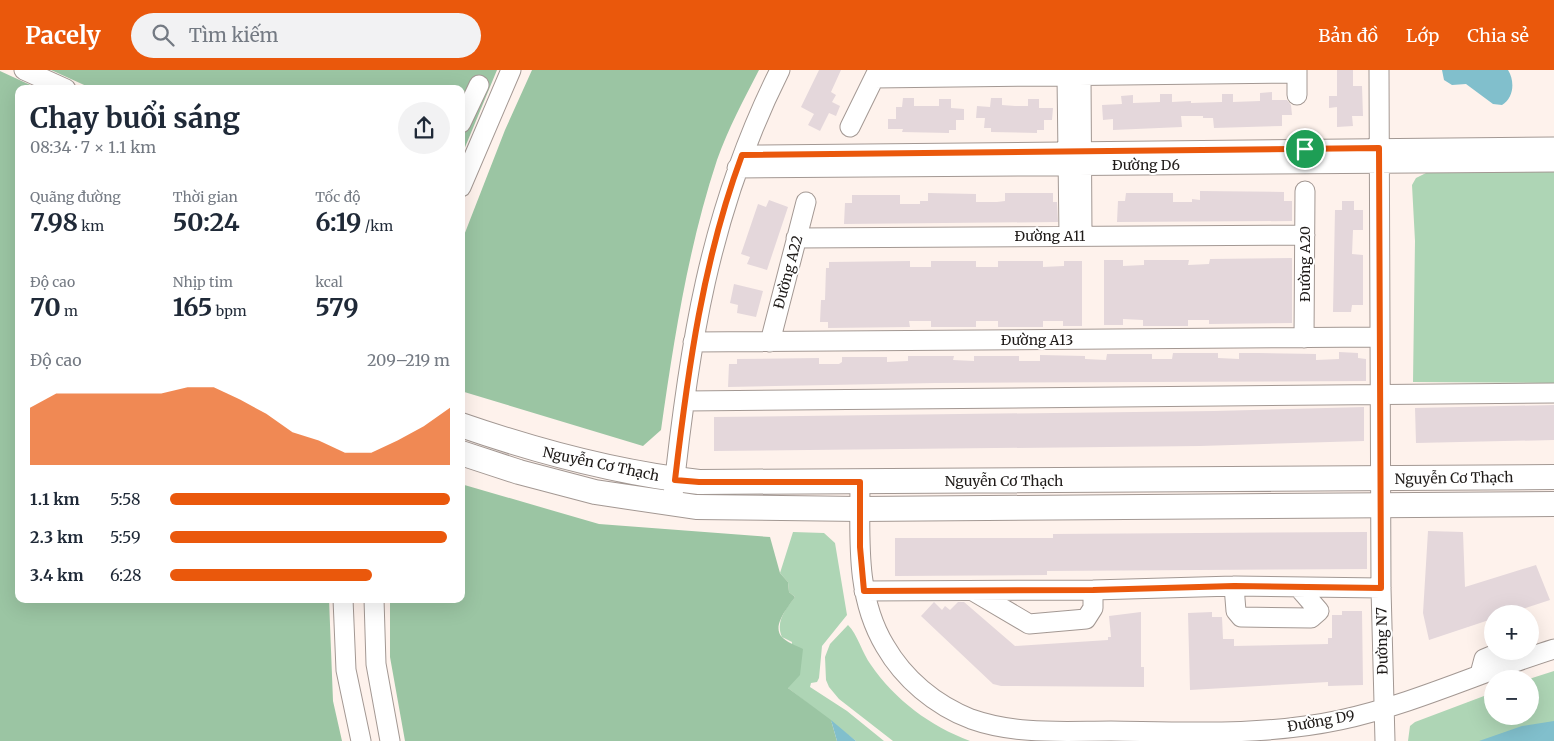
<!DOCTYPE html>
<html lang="vi">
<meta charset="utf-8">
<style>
body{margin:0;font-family:Merriweather,serif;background:#f2f2f3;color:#1f2937;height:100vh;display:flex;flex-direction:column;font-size:19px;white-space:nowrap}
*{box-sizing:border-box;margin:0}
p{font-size:16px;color:#747a83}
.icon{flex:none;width:28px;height:28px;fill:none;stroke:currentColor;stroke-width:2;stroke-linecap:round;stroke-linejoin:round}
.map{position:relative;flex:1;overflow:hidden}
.drawer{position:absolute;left:15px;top:15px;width:450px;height:518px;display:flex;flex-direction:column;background:#fff;border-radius:10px;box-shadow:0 5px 20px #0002}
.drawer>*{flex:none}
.tools{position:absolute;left:1484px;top:535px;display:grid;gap:10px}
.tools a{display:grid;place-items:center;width:55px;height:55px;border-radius:50%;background:#fff;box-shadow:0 5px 20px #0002;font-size:25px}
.pin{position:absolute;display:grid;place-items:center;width:42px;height:42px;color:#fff;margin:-21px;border:2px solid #fff;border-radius:50%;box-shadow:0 1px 5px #0007}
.round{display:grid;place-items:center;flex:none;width:52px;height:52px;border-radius:26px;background:#f2f2f3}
.overview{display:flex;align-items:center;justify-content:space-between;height:85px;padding:0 15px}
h1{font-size:28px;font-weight:700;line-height:38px}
.metrics{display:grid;grid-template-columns:repeat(3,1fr);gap:8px;height:85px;padding:5px 15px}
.metrics div{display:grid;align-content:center}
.metrics b{font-size:25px;font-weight:700}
.metrics small{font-size:14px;font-weight:400}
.metrics p{font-size:14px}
.chart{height:140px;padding:10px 15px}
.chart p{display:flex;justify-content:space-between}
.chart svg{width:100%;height:90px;margin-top:5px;fill:#ea580c;opacity:.7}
ul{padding:0 15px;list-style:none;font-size:16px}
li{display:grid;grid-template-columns:80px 60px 1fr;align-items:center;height:38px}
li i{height:12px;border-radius:6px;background:#ea580c}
header{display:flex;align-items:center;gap:30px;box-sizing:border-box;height:70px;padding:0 25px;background:#ea580c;color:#fff}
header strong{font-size:24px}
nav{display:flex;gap:28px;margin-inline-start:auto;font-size:18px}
.search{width:350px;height:45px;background:#f2f2f3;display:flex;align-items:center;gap:12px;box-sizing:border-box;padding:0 18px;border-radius:28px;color:#747a83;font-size:19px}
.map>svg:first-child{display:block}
.green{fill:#aed5b5}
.forest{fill:#9bc5a3}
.water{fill:#81bfcc}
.building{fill:#e4d7db}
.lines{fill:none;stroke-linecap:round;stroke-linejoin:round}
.minor-casing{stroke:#a39893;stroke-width:21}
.major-casing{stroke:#a39893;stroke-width:26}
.minor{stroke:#fff;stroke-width:19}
.major{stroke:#fff;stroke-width:24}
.route-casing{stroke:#fff;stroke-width:10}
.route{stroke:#ea580c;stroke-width:6}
.labels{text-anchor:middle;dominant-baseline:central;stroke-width:4;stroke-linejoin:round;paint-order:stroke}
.street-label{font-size:14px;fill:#1f1b19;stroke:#fff}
</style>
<header>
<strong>Pacely</strong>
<div class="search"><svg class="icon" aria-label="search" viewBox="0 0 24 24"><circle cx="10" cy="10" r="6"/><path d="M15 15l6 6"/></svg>Tìm kiếm</div>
<nav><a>Bản đồ</a><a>Lớp</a><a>Chia sẻ</a></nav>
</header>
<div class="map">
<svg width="1554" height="671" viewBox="0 0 1554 671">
<rect width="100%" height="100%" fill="#fef2ec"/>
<path class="green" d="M1554,100V313L1413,312L1415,171L1412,115L1416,108L1426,103Z
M793,462L824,463L835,473L847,545L822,576L819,608L817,612L811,613L810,617L847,641L884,671H856L788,618L792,572L782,567C775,551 786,539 795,527L789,522L788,512L780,503Z
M848,555C858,565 862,583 871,595C895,630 930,656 970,671H893L839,629L829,617L826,610L825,587L830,574Z
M1554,601V671H1408L1410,656L1415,652L1492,623V646H1530L1529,609Z"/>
<path class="forest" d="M51,0H497L461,87V19H93Z
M532,0H759C744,29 728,59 717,90C688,178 674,269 661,360L643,376L461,321V173L505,60Z
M0,1L39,19H19V529H329L333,631L342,671H0Z
M461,414L599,454L770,467L780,503L788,512L789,522L795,527C789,536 771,556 782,567C786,572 797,576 803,579L800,605L788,618L831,650L837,671H405L390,587V529H461Z"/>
<path class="water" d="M1442,0H1508C1515,11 1514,28 1502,35L1493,34L1466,14L1452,15L1444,10Z
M831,650L856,671H837Z
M1554,651V671H1479L1522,656Z"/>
<path class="building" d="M819,0H841L831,22L836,25L832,32L840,36L836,46L829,43L820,61L808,55L814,44L801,37Z
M1337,0H1353V16H1362L1363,46H1352L1353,56L1337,57V37L1329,38V26H1337Z
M1272,22V30H1287L1291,35L1292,45H1282V56L1214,58L1213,48H1203V46H1181L1182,57L1113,60V49L1103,50L1102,35L1122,34L1121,26L1133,25V33L1160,32V24H1172V32L1191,31V33L1222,32V24H1233V32L1260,31V23Z
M903,28H914V36H939V29H951V38L964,39V50H956V60H949V63L902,62L903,59H888V49H896V37H902Z
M991,28H1002V35L1015,36H1028V29H1039V38H1053L1052,50H1044V60H1037V63L991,62V58H984L985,48H976L977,36L990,37Z
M1200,121L1284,122V131H1292V151L1117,152L1118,131H1125L1126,123H1173V132H1192V129L1200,130Z
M928,123L976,124V132H997L1005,131V123H1053V132H1057L1058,152L844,154L845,133H852V125H900V134H920V131H928Z
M769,130L788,137L767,200L747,194L750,187L741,184L758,134L766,137Z
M1342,131H1354V140H1363V160H1353L1352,184L1363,185V235H1352L1351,242H1333L1335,140H1342Z
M1292,188V253L1209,254V250H1188V256H1143V250L1123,249V255H1104V190H1123V196L1144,195V190H1189L1188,195L1209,194L1210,189Z
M910,191V197H931V191H976V197H998V191H1043V197L1064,196V191H1082V256H1063V251H1043V257H998V251H976V257H931V251H909L910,257L828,258V252H820L821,230H825L826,198H829V192Z
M734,214L763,221L756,247L737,243L738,235L730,233Z
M1339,282L1358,283V288L1366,289V311L935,313L728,317L729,294H737V289L819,288V294H839L842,292V287H887V292L908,291V286H954L953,290L974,291V286H1019V291H1040V285L1085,286V289L1106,290L1107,284H1152V289H1172L1173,283H1218V288L1239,289V283H1258L1316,284V290L1339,289Z
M1554,335V370L1416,373L1415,338Z
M1364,337V371L1200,376L714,381V347L1214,341Z
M1428,461L1463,462L1465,517L1536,495L1550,530L1507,544H1492V549L1429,570L1423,543Z
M1367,462V499L1047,501V505L895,506V468H1053V464Z
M934,532L942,540L945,536L950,540L958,532H964L1015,576L1108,570V567H1111L1109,546L1141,542V597H1144V617L1001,616L993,614L921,546Z
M1342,541H1362L1363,615L1328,616V612L1190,620L1188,543L1212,542V547H1222L1223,569H1234V576L1328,574V568H1332V545H1342Z"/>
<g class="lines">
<defs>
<path id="minor" d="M24,0L66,19
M1379,0L1381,518L1385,671
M1067,6L1069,166
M1081,6L1082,166
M874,8L1297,3
M1297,25V0
M461,53L479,15
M850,57L878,0
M758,85L1554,77
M737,98L1554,92
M461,117L511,0
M796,168L1305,165
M1304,268L1305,121
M693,272L1380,267
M770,272L806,132
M685,331L1554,323
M860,412C860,468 855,526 885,576C904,609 935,635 971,649C1016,665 1064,661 1111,661C1188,662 1265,666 1340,650C1414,634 1483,601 1554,579
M672,435C688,280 709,141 780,0
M1234,516L1236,541L1241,547L1311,548L1319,541L1299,518
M864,521L1093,520L1234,516L1381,518
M973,521L1029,554L1086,549L1093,538V520
M343,529L346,600L361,671
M374,529L376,594L390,671
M1480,604L1484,589L1503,581"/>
<path id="major" d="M461,355C539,382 617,403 699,412L1554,407
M461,383L519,402L595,422L696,437L860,439L1554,434"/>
</defs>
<use href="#minor" class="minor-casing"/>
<use href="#major" class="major-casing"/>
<use href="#minor" class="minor"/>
<use href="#major" class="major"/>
</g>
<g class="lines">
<defs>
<path id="route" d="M1379,78L1381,518L1234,516L1093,520L864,521L860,477V412H699L675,410C688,299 703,190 742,85Z"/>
</defs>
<use href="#route" class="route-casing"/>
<use href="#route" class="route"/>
</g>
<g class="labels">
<g class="street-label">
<text x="1146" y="95">Đường D6</text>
<text x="1050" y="166">Đường A11</text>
<text transform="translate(1305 194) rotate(-90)">Đường A20</text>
<text transform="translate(788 202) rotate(-75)">Đường A22</text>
<text x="1037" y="270">Đường A13</text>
<text transform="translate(601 394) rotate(12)">Nguyễn Cơ Thạch</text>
<text transform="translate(1454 408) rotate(-1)">Nguyễn Cơ Thạch</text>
<text x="1004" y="411">Nguyễn Cơ Thạch</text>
<text transform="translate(1382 571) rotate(-91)">Đường N7</text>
<text transform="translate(1321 651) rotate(-10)">Đường D9</text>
</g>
</g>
</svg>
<div class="tools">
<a>+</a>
<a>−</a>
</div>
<div class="pin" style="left:1305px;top:79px;background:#1e9e55"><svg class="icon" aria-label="arrive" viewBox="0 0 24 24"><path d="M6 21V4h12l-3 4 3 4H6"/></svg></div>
<section class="drawer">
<div class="overview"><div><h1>Chạy buổi sáng</h1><p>08:34 · 7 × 1.1 km</p></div><a class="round"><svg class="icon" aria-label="share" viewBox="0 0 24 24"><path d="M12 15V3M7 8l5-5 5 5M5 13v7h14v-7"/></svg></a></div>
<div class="metrics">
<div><p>Quãng đường</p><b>7.98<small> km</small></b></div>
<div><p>Thời gian</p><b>50:24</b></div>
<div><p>Tốc độ</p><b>6:19<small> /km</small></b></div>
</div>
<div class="metrics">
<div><p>Độ cao</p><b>70<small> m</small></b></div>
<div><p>Nhịp tim</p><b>165<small> bpm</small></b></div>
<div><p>kcal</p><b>579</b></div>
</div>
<div class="chart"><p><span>Độ cao</span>209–219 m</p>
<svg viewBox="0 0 160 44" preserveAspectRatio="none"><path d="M0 44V16L10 9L20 9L30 9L40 9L50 9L60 6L70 6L80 12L90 19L100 28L110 32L120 38L130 38L140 32L150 25L160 16V44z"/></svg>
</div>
<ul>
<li><b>1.1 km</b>5:58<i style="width:100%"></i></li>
<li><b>2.3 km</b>5:59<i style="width:99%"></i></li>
<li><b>3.4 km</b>6:28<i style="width:72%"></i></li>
</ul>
</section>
</div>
